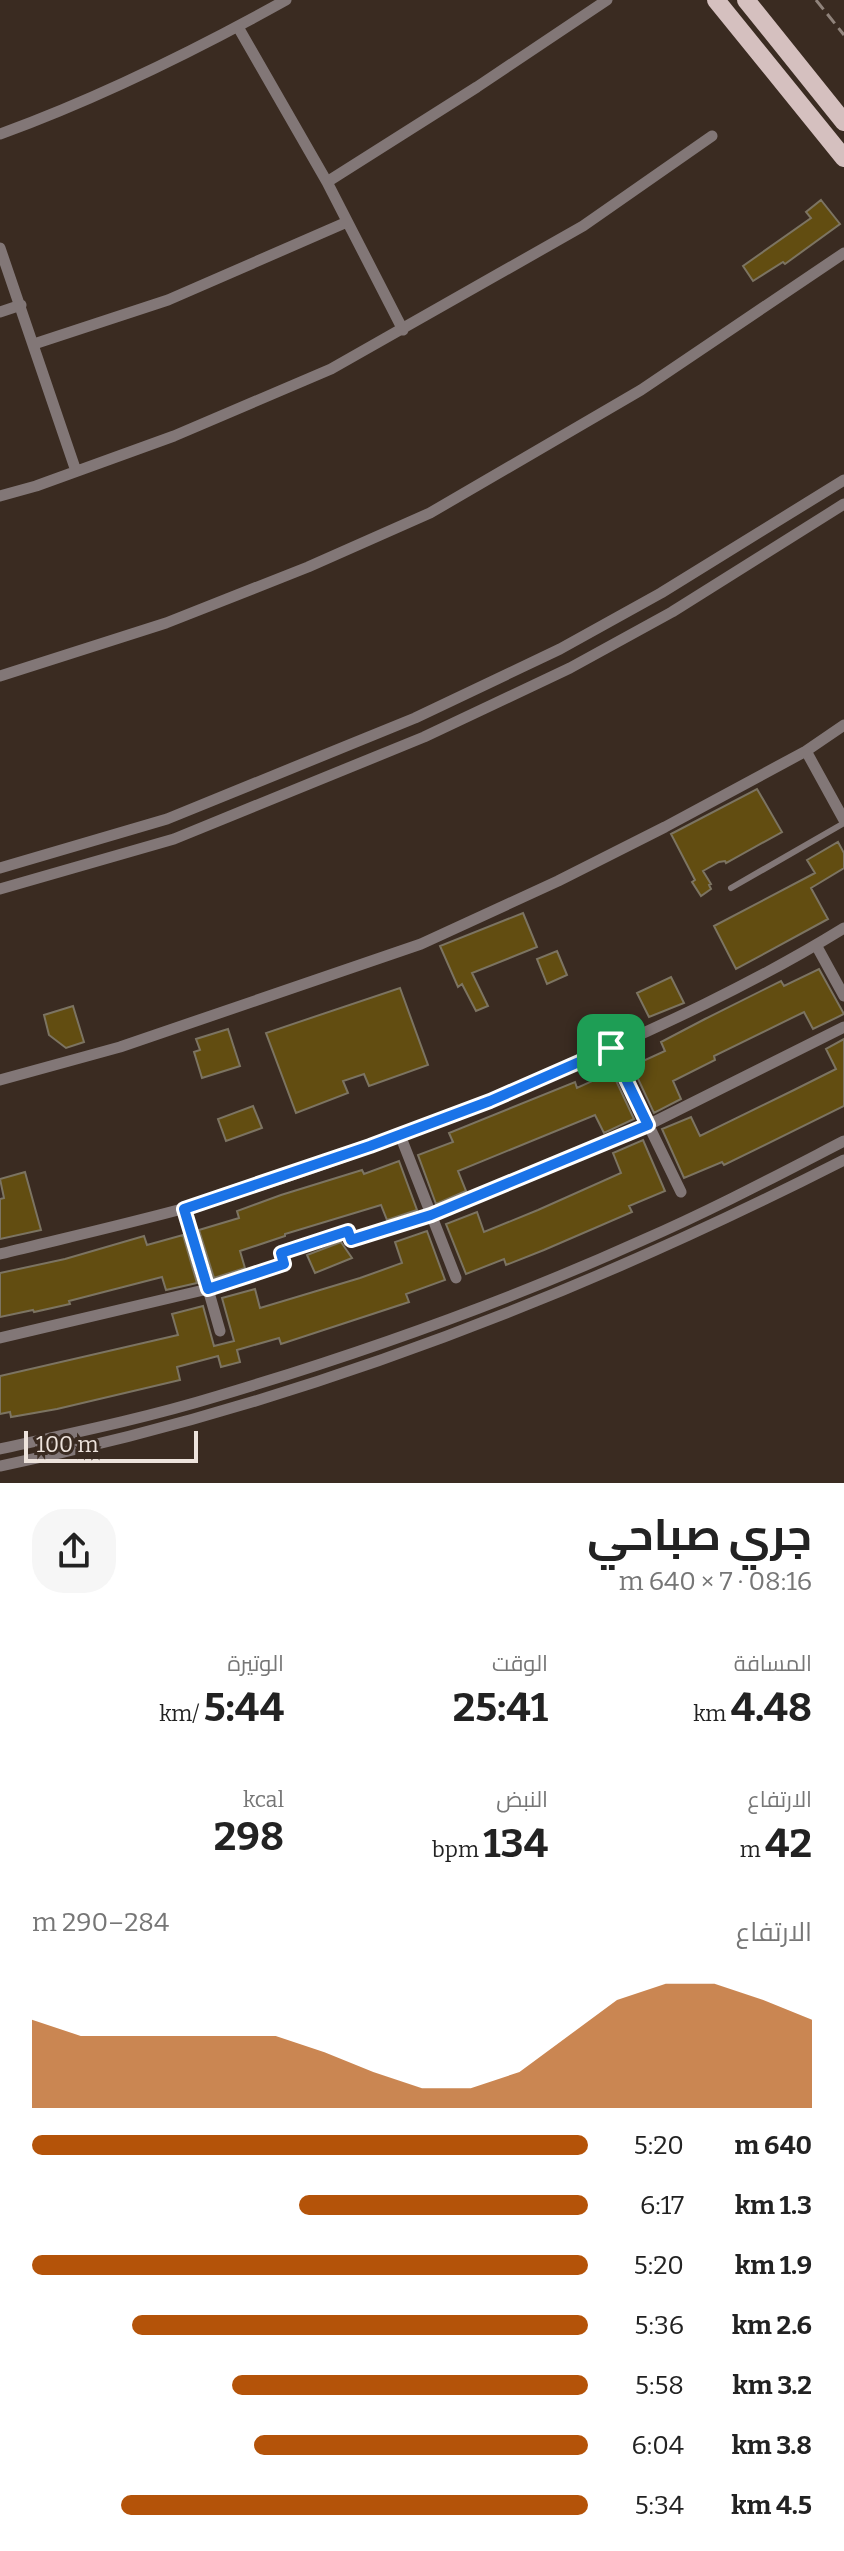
<!DOCTYPE html>
<html lang="ar">
<meta charset="utf-8">
<style>
body{margin:0;font-family:Bitter,Cairo,serif;background:#f6f6f6;color:#222;direction:rtl;height:100vh;display:flex;flex-direction:column;font-size:30px;white-space:nowrap}
*{box-sizing:border-box;margin:0}
p{font-size:26px;color:#767676}
.icon{flex:none;width:44px;height:44px;fill:none;stroke:currentColor;stroke-width:2;stroke-linecap:round;stroke-linejoin:round}
.map{position:relative;height:1483px;overflow:hidden;direction:ltr}
.sheet{display:flex;flex-direction:column;background:#fff;flex:1}
.sheet>*{flex:none}
.scale{position:absolute;left:24px;bottom:20px;width:174px;box-sizing:border-box;padding-left:8px;border:4px solid #ede3dc;border-top:0;font-size:22px;line-height:28px;white-space:nowrap;color:#ede3dc;-webkit-text-stroke:6px #3a2b21;paint-order:stroke}
.pin{position:absolute;display:grid;place-items:center;width:68px;height:68px;color:#fff;margin:-34px;border-radius:16px;box-shadow:0 4px 12px #0006}
.round{display:grid;place-items:center;flex:none;width:84px;height:84px;border-radius:32px;background:#f6f6f6}
.overview{display:flex;align-items:center;justify-content:space-between;height:136px;padding:0 32px}
h1{font-size:44px;font-weight:700;line-height:60px}
.figures{display:grid;grid-template-columns:repeat(3,1fr);gap:12px;height:136px;padding:8px 32px}
.figures div{display:grid;align-content:center}
.figures b{font-size:40px;font-weight:700}
.figures small{font-size:22px;font-weight:400}
.figures p{font-size:22px}
.chart{height:224px;padding:16px 32px}
.chart p{display:flex;justify-content:space-between}
.chart svg{width:100%;height:144px;margin-top:8px;fill:#b45309;opacity:.7}
ul{padding:0 32px;list-style:none;font-size:26px}
li{display:grid;grid-template-columns:128px 96px 1fr;align-items:center;height:60px}
li i{height:20px;border-radius:10px;background:#b45309}
.map>svg:first-child{display:block}
.building{fill:#624d11;stroke:#7c7462;stroke-width:2}
.lines{fill:none;stroke-linecap:round;stroke-linejoin:round}
.lane{stroke:#827777;stroke-width:6}
.street{stroke:#827777;stroke-width:11}
.primary{stroke:#d5c0bf;stroke-width:18}
.rail{stroke:#90837b;stroke-width:3;stroke-dasharray:12 6;stroke-linecap:butt}
.route-casing{stroke:#fff;stroke-width:16}
.route{stroke:#1a73e8;stroke-width:10}
</style>
<div class="map">
<svg width="844" height="1483" viewBox="0 0 844 1483">
<rect width="100%" height="100%" fill="#3a2b21"/>
<path class="building" d="M821,200L840,224L785,264L783,262L753,281L743,266L811,218L806,212Z
M757,789L782,832L726,863L725,861L719,862L703,871L711,884L709,885L711,889L701,896L692,882L695,880L671,834Z
M838,842L844,853V868L811,888L828,919L736,969L714,926L815,873L807,860Z
M523,913L537,947L472,973L488,1006L476,1011L462,984L458,987L440,946Z
M557,951L567,975L547,984L537,959Z
M819,969L844,1014L813,1029L804,1012L714,1056L715,1060L673,1081L681,1099L654,1113L632,1066L665,1051L661,1042L705,1019L781,981L784,986Z
M671,977L684,1003L649,1017L637,993Z
M400,988L428,1065L369,1086L364,1074L343,1081L348,1093L296,1113L266,1033Z
M73,1006L84,1042L66,1048L49,1035L44,1015Z
M228,1029L240,1066L202,1078L194,1052L200,1050L196,1039Z
M844,1039V1106L724,1165L722,1162L684,1178L662,1129L691,1117L700,1136L794,1090L836,1069L826,1049Z
M612,1072L634,1119L604,1133L595,1115L458,1171L466,1191L436,1204L418,1155L453,1142L449,1133L575,1082L577,1088Z
M253,1106L262,1128L226,1141L218,1119Z
M643,1140L665,1191L629,1206L632,1212L544,1250L506,1265L504,1259L466,1274L446,1224L477,1212L484,1232L538,1210L621,1173L613,1153Z
M399,1161L417,1210L387,1220L381,1205L285,1234V1236L240,1251L245,1268L214,1278L199,1230L239,1218L237,1211L281,1195L362,1170L364,1174Z
M25,1172L41,1230L0,1239V1199L4,1198L0,1179Z
M427,1231L445,1280L406,1294L409,1302L281,1344L279,1338L237,1350L240,1362L221,1367L218,1356L177,1367L180,1380L57,1409L11,1417L10,1412L0,1414V1376L178,1335L172,1314L203,1306L214,1346L234,1341L222,1298L255,1289L260,1308L360,1278L402,1263L395,1242Z
M183,1235L197,1283L166,1290L162,1277L69,1301L70,1304L34,1312L33,1310L0,1317V1273L65,1259L144,1236L147,1245Z
M341,1242L352,1258L315,1273L307,1255Z"/>
<g class="lines">
<path class="lane" d="M731,888L844,823"/>
<path class="street" d="M238,27L327,182L403,330
M0,134C99,98 194,51 286,0
M327,182L477,87L607,0
M0,248L76,471
M0,312L21,305
M34,344L168,300L347,222
M0,496L36,486L174,436L331,369L583,226L712,136
M0,676L166,623L308,567L430,513L641,390L844,253
M806,751L844,820
M0,868L167,819L415,718L560,649L661,593L844,480
M0,889L174,839L424,737L570,668L672,612L844,504
M816,945L844,996
M611,1048L681,1192
M0,1080L120,1047L421,944L558,881L665,827L806,751L844,725
M400,1135L456,1278
M0,1254C61,1239 122,1225 182,1209C312,1173 440,1123 563,1069C659,1027 755,983 844,928
M220,1331L208,1289L284,1264L281,1253L348,1231L351,1240L431,1215L648,1125L844,1027
M0,1338L208,1289L184,1209
M0,1449C73,1433 146,1418 218,1396C362,1353 506,1302 643,1240C712,1210 778,1175 844,1141
M0,1466C295,1406 577,1296 844,1160"/>
<path class="primary" d="M716,0L844,158
M746,0L844,122"/>
<path class="rail" d="M816,0L844,35"/>
</g>
<g class="lines">
<defs>
<path id="route" d="M611,1048L648,1125L431,1215L351,1240L348,1231L281,1253L284,1264L208,1289L184,1209L370,1146L490,1101Z"/>
</defs>
<use href="#route" class="route-casing"/>
<use href="#route" class="route"/>
</g>
</svg>
<div class="scale">100 m</div>
<div class="pin" style="left:611px;top:1048px;background:#1e9e55"><svg class="icon" aria-label="arrive" viewBox="0 0 24 24"><path d="M6 21V4h12l-3 4 3 4H6"/></svg></div>
</div>
<section class="sheet">
<div class="overview"><div><h1>جري صباحي</h1><p>08:16 · 7 × 640 m</p></div><a class="round"><svg class="icon" aria-label="share" viewBox="0 0 24 24"><path d="M12 15V3M7 8l5-5 5 5M5 13v7h14v-7"/></svg></a></div>
<div class="figures">
<div><p>المسافة</p><b>4.48<small> km</small></b></div>
<div><p>الوقت</p><b>25:41</b></div>
<div><p>الوتيرة</p><b>5:44<small> /km</small></b></div>
</div>
<div class="figures">
<div><p>الارتفاع</p><b>42<small> m</small></b></div>
<div><p>النبض</p><b>134<small> bpm</small></b></div>
<div><p>kcal</p><b>298</b></div>
</div>
<div class="chart"><p><span>الارتفاع</span>284–290 m</p>
<svg viewBox="0 0 160 44" preserveAspectRatio="none"><path d="M0 44V17L10 22L20 22L30 22L40 22L50 22L60 27L70 33L80 38L90 38L100 33L110 22L120 11L130 6L140 6L150 11L160 17V44z"/></svg>
</div>
<ul>
<li><b>640 m</b>5:20<i style="width:100%"></i></li>
<li><b>1.3 km</b>6:17<i style="width:52%"></i></li>
<li><b>1.9 km</b>5:20<i style="width:100%"></i></li>
<li><b>2.6 km</b>5:36<i style="width:82%"></i></li>
<li><b>3.2 km</b>5:58<i style="width:64%"></i></li>
<li><b>3.8 km</b>6:04<i style="width:60%"></i></li>
<li><b>4.5 km</b>5:34<i style="width:84%"></i></li>
</ul>
</section>
